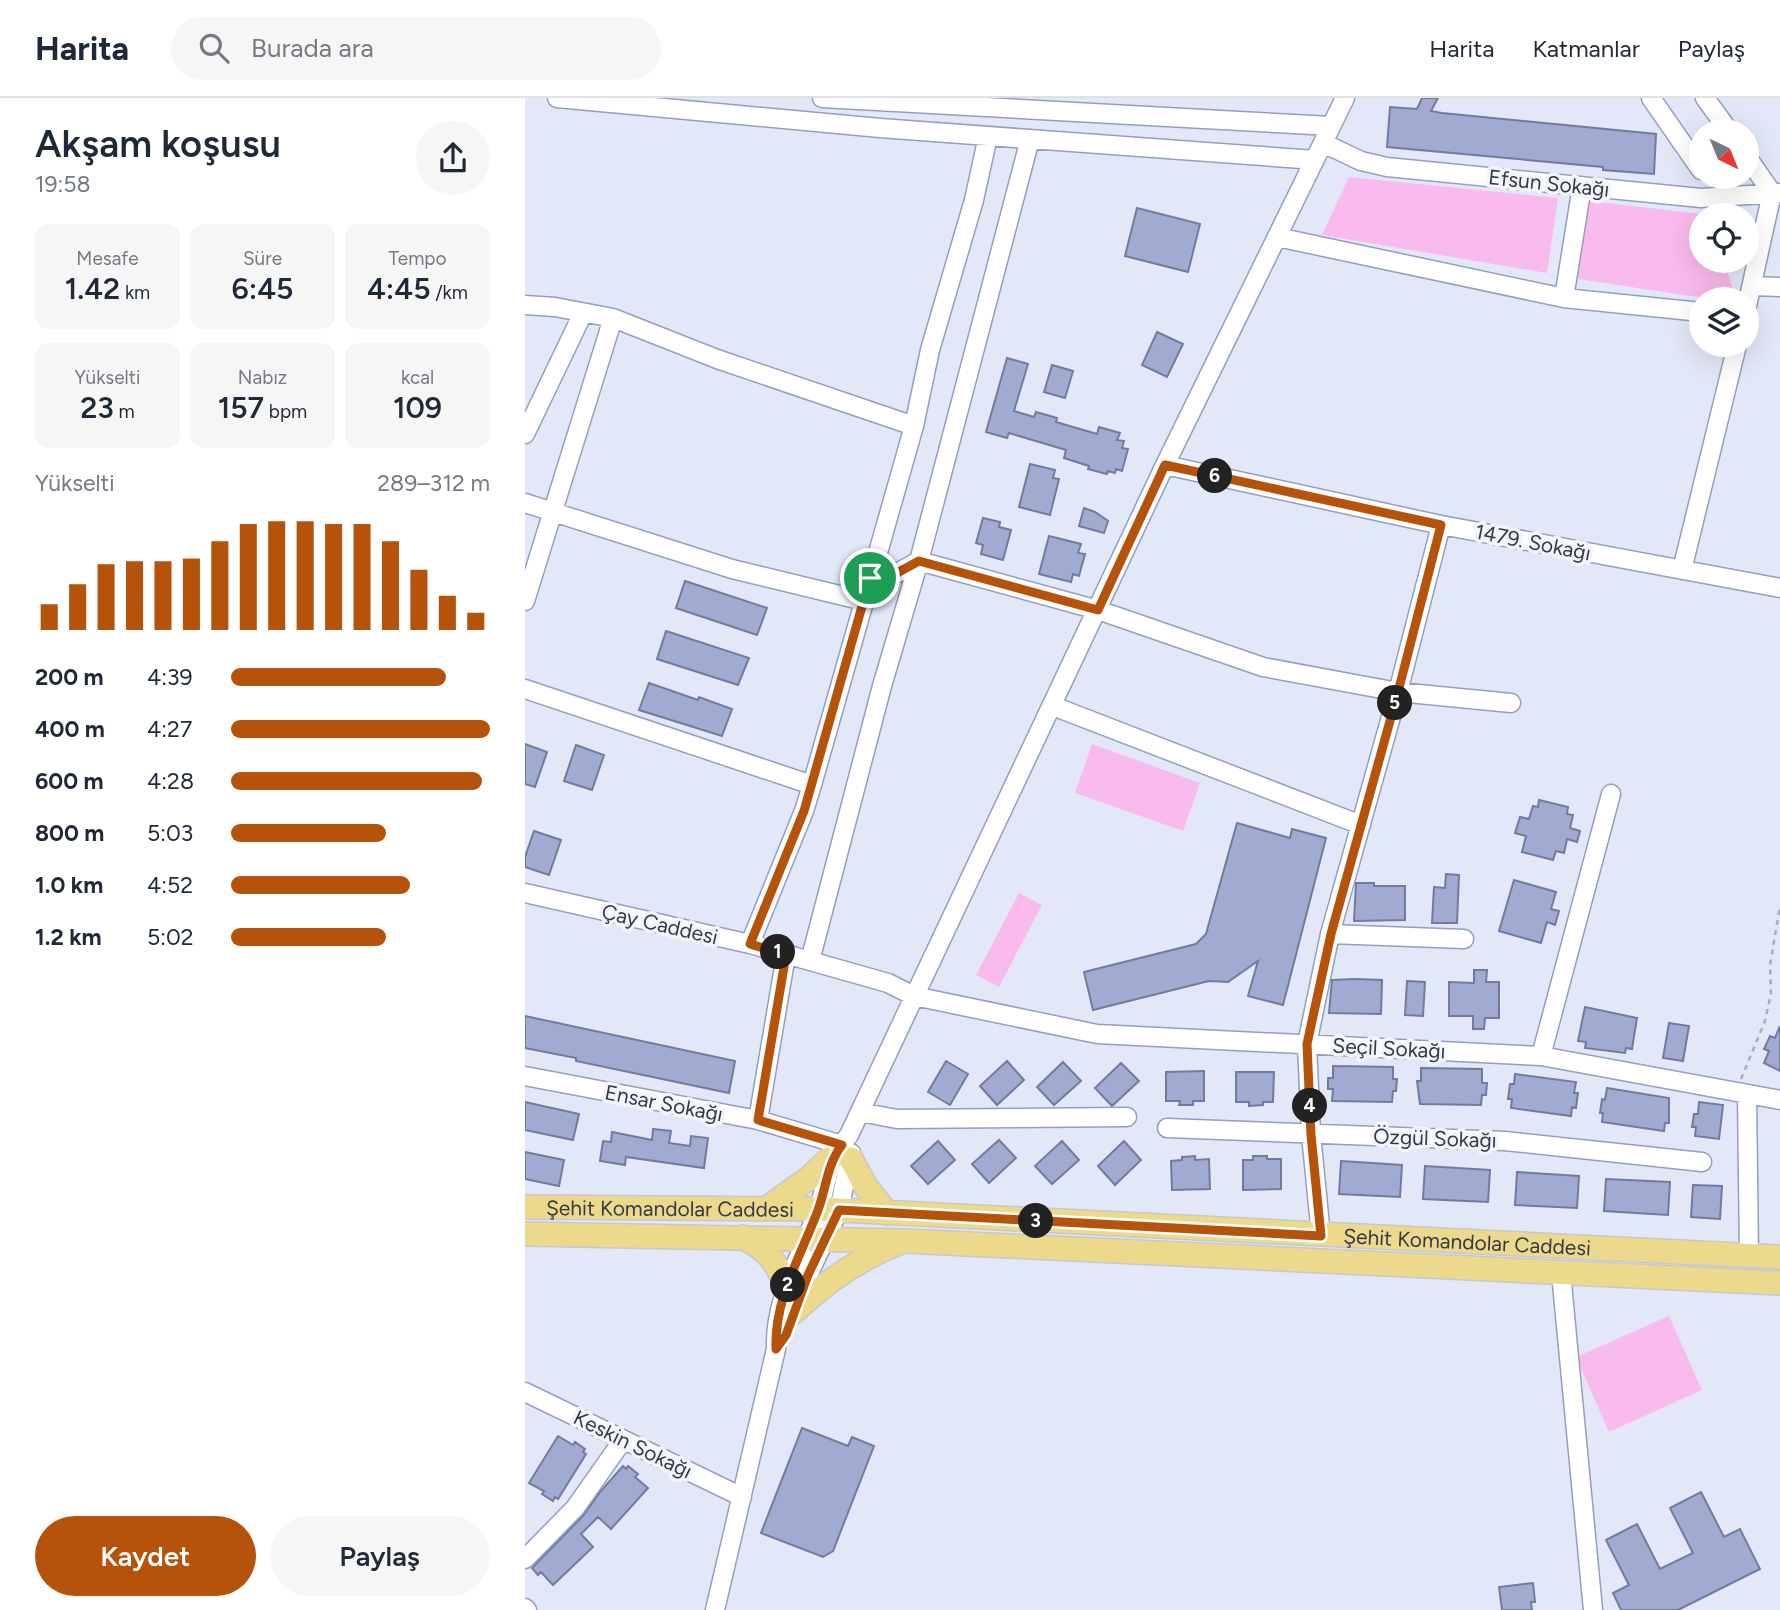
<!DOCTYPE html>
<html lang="tr">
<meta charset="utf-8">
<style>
body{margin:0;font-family:Figtree,sans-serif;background:#f6f6f7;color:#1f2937;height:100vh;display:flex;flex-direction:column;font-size:26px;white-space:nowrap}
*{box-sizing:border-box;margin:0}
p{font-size:23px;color:#747a83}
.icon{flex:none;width:38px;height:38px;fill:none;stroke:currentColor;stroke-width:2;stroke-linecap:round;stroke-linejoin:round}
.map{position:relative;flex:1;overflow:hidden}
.drawer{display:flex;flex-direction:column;background:#fff;width:525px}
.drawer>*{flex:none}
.needle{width:46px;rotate:137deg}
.fabs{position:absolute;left:1164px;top:21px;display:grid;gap:14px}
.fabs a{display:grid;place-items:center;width:70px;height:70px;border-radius:50%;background:#fff;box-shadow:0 7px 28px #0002;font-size:35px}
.pin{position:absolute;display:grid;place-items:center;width:60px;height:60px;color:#fff;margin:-30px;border:4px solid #fff;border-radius:50%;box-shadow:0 2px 7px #0007}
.km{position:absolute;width:35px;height:35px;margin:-18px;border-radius:50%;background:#222;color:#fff;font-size:19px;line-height:35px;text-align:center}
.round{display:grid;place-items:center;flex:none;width:74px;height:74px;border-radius:37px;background:#f6f6f7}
.head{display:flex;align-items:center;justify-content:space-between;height:119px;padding:0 35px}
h1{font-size:38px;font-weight:600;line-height:52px}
.figures{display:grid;grid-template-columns:repeat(3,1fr);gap:10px;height:119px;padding:7px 35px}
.figures div{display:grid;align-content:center;border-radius:14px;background:#f6f6f7;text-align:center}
.figures b{font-size:30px;font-weight:600}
.figures small{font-size:19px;font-weight:400}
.figures p{font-size:19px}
.chart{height:196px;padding:14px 35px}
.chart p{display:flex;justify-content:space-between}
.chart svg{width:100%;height:126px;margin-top:7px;stroke:#b45309;stroke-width:6}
.cta{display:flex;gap:14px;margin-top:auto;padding:14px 35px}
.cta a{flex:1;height:80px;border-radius:42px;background:#b45309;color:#fff;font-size:28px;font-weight:600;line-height:80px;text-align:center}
.cta a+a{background:#f6f6f7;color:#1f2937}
ul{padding:0 35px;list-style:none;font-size:23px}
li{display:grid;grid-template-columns:112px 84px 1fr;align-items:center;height:52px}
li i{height:18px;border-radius:9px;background:#b45309}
header{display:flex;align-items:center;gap:42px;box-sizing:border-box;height:98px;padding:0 35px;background:#fff;border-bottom:2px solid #e0e1e3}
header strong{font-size:33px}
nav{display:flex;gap:38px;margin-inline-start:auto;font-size:24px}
.search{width:490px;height:63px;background:#f6f6f7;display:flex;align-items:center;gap:18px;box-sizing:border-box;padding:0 24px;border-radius:38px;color:#747a83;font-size:26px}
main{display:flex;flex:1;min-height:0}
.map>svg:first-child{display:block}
.green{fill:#f9baed}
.building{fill:#a1abd1;stroke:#727b9f;stroke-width:2}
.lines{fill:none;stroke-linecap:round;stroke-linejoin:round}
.minor-casing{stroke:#949ec3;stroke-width:21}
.major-casing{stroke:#c6c8cc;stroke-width:26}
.path{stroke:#a7abbb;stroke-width:2.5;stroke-dasharray:5 5;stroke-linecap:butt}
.minor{stroke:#fff;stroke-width:18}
.major{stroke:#edd98c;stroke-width:23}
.route-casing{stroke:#fff;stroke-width:14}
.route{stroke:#b45309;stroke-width:9}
.labels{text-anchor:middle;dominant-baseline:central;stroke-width:7;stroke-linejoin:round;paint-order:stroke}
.street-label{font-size:21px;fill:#353949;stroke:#f3f5fd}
</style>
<header>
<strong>Harita</strong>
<div class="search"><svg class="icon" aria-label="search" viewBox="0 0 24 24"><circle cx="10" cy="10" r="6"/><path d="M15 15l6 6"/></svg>Burada ara</div>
<nav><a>Harita</a><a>Katmanlar</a><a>Paylaş</a></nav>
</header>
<main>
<section class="drawer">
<div class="head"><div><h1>Akşam koşusu</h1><p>19:58</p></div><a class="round"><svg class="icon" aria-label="share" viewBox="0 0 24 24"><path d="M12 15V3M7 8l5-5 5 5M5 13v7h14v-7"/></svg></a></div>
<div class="figures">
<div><p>Mesafe</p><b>1.42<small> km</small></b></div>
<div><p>Süre</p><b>6:45</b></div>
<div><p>Tempo</p><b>4:45<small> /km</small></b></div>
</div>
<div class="figures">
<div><p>Yükselti</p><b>23<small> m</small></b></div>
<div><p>Nabız</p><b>157<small> bpm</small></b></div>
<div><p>kcal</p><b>109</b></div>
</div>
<div class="chart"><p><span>Yükselti</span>289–312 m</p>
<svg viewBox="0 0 160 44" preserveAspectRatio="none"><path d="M5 44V35M15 44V28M25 44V21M35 44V20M45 44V20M55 44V19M65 44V13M75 44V7M85 44V6M95 44V6M105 44V7M115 44V7M125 44V13M135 44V23M145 44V32M155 44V38"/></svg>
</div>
<ul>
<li><b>200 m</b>4:39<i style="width:83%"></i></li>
<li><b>400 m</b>4:27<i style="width:100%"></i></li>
<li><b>600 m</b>4:28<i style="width:97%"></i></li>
<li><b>800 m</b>5:03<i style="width:60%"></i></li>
<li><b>1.0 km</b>4:52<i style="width:69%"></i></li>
<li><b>1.2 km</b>5:02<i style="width:60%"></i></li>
</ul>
<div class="cta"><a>Kaydet</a><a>Paylaş</a></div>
</section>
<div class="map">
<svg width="1255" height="1512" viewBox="0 0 1255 1512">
<rect width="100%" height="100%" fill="#e3e8f8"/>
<path class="green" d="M824,79L1033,100L1022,175L797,137Z
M1057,102L1184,117H1176V163H1199L1211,201H1186L1046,180Z
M567,646L675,685L658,733L550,695Z
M494,795L517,807L474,889L451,877Z
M1144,1218L1177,1292L1084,1334L1051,1259Z"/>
<path class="building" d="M897,0H913L906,13L917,15L1131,36L1129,76L1078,72V69L862,49L865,9L892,11Z
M612,110L675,126L663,174L600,158Z
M632,234L658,246L642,279L617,267Z
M482,260L503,266L489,313L509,319L511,314L532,320L531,324L572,336L574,329L595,335L592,342L599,343L597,350L603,351L597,373L591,371L590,375L583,373L582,376L563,371L564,368L539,360L541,352L484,335L482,340L461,334Z
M527,267L548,273L540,300L519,294Z
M505,366L530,372L528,380L534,381L525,417L494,409Z
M559,410L570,414L583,423L579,435L554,428Z
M458,420L475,424L474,429L486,432L478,462L456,456L458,447L451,445Z
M524,438L556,446L553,455L560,456L554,478L548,476L546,484L514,476Z
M160,483L242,510L232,537L151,510Z
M141,533L224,560L213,587L132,561Z
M124,585L173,602L174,599L207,611L197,638L114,612Z
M0,646L22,654L10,689L0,686Z
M51,647L79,657L67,692L39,683Z
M1014,702L1043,709L1042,716L1048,717L1045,730L1055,733L1052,744L1042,741L1039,755L1031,753L1028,762L997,754L1001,738L990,735L995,719L1004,721L1008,708L1013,709Z
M712,725L765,740L767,731L801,740L758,907L723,898L733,863L703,884L684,883L568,912L559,874L671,846L681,836Z
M9,733L36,742L24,777L0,769V759Z
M921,776L934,777L932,825H907L909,789L920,790Z
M989,782L1031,794L1026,811L1034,813L1030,827L1022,824L1016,845L974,833Z
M831,785H849V788H880V822L829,823Z
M949,872H962L961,884H974V920H960L959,931H948V918H924V884L949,885Z
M830,881L857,882L856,916L804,915L807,882Z
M882,883L900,884L898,918L880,917Z
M1060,909L1112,920L1107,951L1101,950L1100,955L1060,950L1061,944L1053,943Z
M0,918L210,963L204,995L51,963V960L0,950Z
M1144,925L1164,928L1158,963L1138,960Z
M1255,928V973L1239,965L1244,953L1239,951L1245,938L1250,940Z
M421,963L443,976L425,1007L403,994Z
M482,963L499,982L472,1007L455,988Z
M538,964L556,983L529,1007L512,989Z
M596,965L614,983L587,1008L570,990Z
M808,968L868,969V981H872L871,993H868L867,1004L807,1003L808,991H803V980H808Z
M896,970L957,971V985H962L961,997H957L956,1007L895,1006L892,983H896Z
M679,973V1003H668V1007H654L655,1003H641V974Z
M711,974H749L748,1004H738V1007L724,1008V1004H711Z
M990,976L1051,984L1049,995H1053L1051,1010L1047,1009L1046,1018L986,1010L987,1001H983L985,986H989Z
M1082,990L1144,1000V1025H1140L1139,1033L1077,1024L1078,1015H1075L1077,1001L1080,1002Z
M0,1004L54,1016L48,1042L0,1032Z
M1174,1004L1198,1007L1194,1041L1170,1038L1171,1029H1167L1169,1016H1173Z
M128,1031L146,1033L144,1045L165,1048L166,1038L183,1040L179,1070L101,1059L100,1067L75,1063L78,1043L86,1044L87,1034L127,1042Z
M474,1042L491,1060L464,1085L447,1066Z
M413,1043L430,1062L403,1086L386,1068Z
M537,1043L554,1062L527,1086L510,1068Z
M599,1043L616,1062L590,1087L573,1068Z
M0,1054L39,1062L34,1088L0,1081Z
M670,1058V1062L684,1061L685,1091L647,1092L646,1063L657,1062V1059Z
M728,1058H742V1061H756V1091L718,1092V1062H728Z
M816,1063L877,1067L875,1099L814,1096Z
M900,1068L965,1072L963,1104L898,1101Z
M992,1074L1054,1078L1052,1110L990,1107Z
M1081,1081L1145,1084L1143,1117L1079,1113Z
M1168,1087L1197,1088L1195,1121L1166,1119Z
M277,1330L323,1348L327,1339L349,1348L308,1453L298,1459L236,1435Z
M33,1338L48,1347L50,1344L60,1351L58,1354L61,1356L33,1401L30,1399L28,1403L17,1396L19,1393L4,1385Z
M98,1368L101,1371L103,1368L113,1376L110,1379L123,1390L86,1431L73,1419L56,1436L68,1449L28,1487L16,1474L13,1477L7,1470L58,1418L75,1394Z
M1176,1394L1199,1439L1215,1431L1235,1471L1153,1512H1096L1088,1495L1104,1487L1081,1442L1112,1426L1135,1471L1168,1455L1145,1410Z
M1008,1485L1010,1504H1006L1007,1512H977L974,1489Z"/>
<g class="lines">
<defs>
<path id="minor" d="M32,0L355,30L790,62
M297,0L806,28
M1126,0L1176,72
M1180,0L1204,33
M798,45L836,63L862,69L1176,100L1255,95
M1222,59L1247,95L1222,208
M752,139L1039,200L1176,214
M1227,188L1255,189
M1039,200L1057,88
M0,207L30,209L88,220L192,261L389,328
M0,336L58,215
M640,367L916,427L1255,490
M0,405L207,471L339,503
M1157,472L1212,247
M345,480L359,482L394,463L573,512L738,569L873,594L986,605
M0,503L88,220
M0,591L287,687
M528,608L836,727
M0,795L225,846L363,885L389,898L572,936L1016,958L1255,1002
M805,836L939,841
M225,846L279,713L287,687L389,328L405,252L449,102L463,38
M285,863L357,588L394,463L505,41
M1016,958L1086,696
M0,978L233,1022L317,1047
M1222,997L1224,1157
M335,1014L372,1021L602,1019
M233,1022L261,857
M642,1030L980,1043L1177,1064
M796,1138L786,1036L782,946L805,836L873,594L916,427
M1036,1175L1068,1512
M270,1212L283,1177L314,1112L326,1055
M0,1294L217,1399
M0,1461L50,1410L98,1342
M0,1510L2,1512
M190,1512L251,1251C249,1201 277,1157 293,1112C299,1095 302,1076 308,1059C312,1051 319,1044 324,1037L640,367L820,0"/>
<g id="major">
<path d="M326,1061L341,1089L362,1115"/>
<path id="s1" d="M0,1109L294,1111L1255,1159"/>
<path d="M241,1111L284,1080L309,1057"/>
<path d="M0,1136L381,1143L1255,1185"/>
<path d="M217,1139C242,1151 256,1167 261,1194"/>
<path d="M269,1214C300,1184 333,1161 374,1145"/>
</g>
</defs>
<use href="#minor" class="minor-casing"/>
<use href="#major" class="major-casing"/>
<path class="path" d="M1216,981L1240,923L1246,895L1245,867L1255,808"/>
<use href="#minor" class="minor"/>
<use href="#major" class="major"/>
</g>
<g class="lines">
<defs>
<path id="route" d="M640,367L916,427L873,594L806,836L782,946L786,1037L796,1138L314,1112L283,1177L261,1237L251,1251C249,1201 276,1158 293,1112C301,1091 302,1066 317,1047L233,1022L261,857L225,846L279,713L345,480L359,482L394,463L573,512Z"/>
</defs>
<use href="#route" class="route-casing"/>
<use href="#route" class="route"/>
</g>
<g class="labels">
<g class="street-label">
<text transform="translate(1024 85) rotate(6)">Efsun Sokağı</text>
<text transform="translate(1008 444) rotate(11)">1479. Sokağı</text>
<text transform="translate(135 826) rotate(13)">Çay Caddesi</text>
<text transform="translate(864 950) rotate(3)">Seçil Sokağı</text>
<text transform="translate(139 1005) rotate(11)">Ensar Sokağı</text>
<text transform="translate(910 1040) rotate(2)">Özgül Sokağı</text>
<text stroke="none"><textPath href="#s1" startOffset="145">Şehit Komandolar Caddesi</textPath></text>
<text stroke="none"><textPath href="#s1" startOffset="943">Şehit Komandolar Caddesi</textPath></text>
<text transform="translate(108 1346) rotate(26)">Keskin Sokağı</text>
</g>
</g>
</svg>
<div class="fabs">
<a><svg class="needle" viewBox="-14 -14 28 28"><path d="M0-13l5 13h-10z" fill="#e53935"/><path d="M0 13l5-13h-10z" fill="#747a83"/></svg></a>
<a><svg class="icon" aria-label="locate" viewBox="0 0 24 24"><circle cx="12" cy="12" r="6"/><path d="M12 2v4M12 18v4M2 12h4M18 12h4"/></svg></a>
<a><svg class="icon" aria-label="layers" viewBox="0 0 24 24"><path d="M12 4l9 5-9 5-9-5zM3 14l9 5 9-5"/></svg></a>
</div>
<div class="pin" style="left:345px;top:480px;background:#1e9e55"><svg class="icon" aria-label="arrive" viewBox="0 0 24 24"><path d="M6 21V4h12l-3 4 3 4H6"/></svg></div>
<b class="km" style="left:253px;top:854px">1</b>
<b class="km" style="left:263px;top:1187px">2</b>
<b class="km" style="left:511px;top:1123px">3</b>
<b class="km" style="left:785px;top:1008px">4</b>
<b class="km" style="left:870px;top:605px">5</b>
<b class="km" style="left:690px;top:378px">6</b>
</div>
</main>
